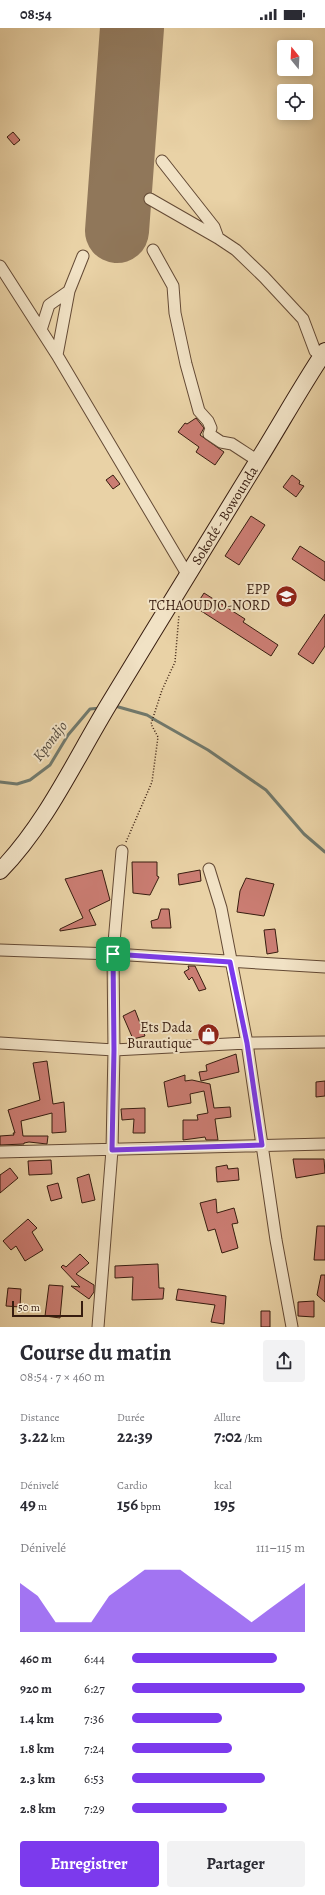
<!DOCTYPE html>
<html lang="fr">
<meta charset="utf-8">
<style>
body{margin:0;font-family:Alegreya,serif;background:#f2f2f3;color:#2b2b33;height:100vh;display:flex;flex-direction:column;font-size:15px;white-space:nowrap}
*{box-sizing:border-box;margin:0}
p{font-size:13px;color:#7c7c81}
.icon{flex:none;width:22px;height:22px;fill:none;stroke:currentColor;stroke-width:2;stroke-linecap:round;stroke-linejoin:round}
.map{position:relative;height:1299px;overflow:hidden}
.drawer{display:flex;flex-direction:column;background:#fff;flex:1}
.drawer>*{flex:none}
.needle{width:26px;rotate:342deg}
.buttons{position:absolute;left:277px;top:12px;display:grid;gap:8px}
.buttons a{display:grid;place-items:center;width:36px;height:36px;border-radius:4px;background:#fff;box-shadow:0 2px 10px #0003;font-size:20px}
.scale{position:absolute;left:12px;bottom:10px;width:71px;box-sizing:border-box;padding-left:4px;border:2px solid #371c0f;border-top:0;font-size:11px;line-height:14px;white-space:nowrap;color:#371c0f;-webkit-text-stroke:3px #f1e2c5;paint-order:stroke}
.pin{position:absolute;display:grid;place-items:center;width:34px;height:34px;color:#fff;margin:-17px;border-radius:8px;box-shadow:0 2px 6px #0006}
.round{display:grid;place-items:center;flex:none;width:42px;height:42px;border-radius:4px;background:#f2f2f3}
.head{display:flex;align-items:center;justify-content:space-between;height:68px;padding:0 20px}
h1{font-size:22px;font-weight:700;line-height:30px}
.figures{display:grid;grid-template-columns:repeat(3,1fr);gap:6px;height:68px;padding:4px 20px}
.figures div{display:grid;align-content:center}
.figures b{font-size:17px;font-weight:700}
.figures small{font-size:11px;font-weight:400}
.figures p{font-size:11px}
.chart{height:112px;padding:8px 20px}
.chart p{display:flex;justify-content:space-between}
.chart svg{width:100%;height:72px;margin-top:4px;fill:#7c3aed;opacity:.7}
.action{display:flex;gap:8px;margin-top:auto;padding:8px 20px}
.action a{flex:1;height:46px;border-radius:4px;background:#7c3aed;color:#fff;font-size:16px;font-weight:700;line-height:46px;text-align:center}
.action a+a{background:#f2f2f3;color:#2b2b33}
ul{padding:0 20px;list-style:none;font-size:13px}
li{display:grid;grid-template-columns:64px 48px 1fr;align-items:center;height:30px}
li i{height:10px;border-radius:5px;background:#7c3aed}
.status{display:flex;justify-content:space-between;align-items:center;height:28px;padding:0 20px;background:#fff;direction:ltr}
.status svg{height:11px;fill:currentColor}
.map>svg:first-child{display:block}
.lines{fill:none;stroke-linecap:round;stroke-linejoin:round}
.stream{stroke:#71796c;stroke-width:3}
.runway{stroke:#90775a;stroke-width:64}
.building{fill:#cb7d73;stroke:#371c0f}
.street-casing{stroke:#644a35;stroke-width:13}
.secondary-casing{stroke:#371c0f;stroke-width:18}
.path{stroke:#371c0f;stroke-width:1.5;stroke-dasharray:1 2;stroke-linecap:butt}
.street{stroke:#f1e2c5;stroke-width:11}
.secondary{stroke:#f1e2c5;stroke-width:16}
.route-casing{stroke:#fff;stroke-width:8}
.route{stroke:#7c3aed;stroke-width:5}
.labels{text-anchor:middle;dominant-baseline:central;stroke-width:4;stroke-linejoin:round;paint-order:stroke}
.street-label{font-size:14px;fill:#371c0f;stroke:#f1e2c5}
.poi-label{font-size:14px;fill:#371c0f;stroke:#f1e2c5;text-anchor:end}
.water-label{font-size:15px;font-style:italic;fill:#544a3e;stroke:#f1e2c5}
</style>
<div class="status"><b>08:54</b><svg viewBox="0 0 49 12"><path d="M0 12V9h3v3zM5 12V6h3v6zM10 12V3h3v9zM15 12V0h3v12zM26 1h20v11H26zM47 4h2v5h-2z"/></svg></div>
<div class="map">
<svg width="325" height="1299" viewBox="0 0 325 1299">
<rect width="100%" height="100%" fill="#e9d2a6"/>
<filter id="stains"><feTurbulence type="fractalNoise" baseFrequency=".005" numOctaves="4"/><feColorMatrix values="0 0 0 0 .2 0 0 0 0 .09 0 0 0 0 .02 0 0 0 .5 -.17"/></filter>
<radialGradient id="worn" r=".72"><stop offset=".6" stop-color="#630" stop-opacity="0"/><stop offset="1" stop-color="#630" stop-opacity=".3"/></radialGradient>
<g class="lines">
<path class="stream" d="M115,678L147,687L157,693L208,722L266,762L304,806L325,824
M0,754L17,756L30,752L50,737L68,707L90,681L101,680"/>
<path class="runway" d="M117,203L132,0"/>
</g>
<path class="building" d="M13,104L20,112L14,117L7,109Z
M196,390L204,400L200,407L224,424L215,437L196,424L199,419L178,404L185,395L187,396Z
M113,447L120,456L113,461L106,452Z
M292,447L300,453L299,456L304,458L296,469L283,459Z
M251,488L265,497L239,537L225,528Z
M300,518L325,534V553L292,531Z
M204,565L245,591L243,594L278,617L271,628L195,579Z
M325,586V618L313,636L298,626Z
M132,834H157V848L159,849L150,867L133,865Z
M102,842L110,872L89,882L96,897L60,903V901L83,890L65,851Z
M200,842L201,853L179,857L178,846Z
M246,850L274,856L264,888L237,884L240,863Z
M161,881H169L171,900H152L151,893L158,891Z
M275,901L278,924L267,926L264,902Z
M188,938H195L206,961L199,963L192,949L189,952L184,944L189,941Z
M135,982L145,1008L133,1011L123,988Z
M236,1026L239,1044L201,1053L199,1044L207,1043L206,1037Z
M47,1033L53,1076L64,1074L66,1104L52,1105V1085L21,1093L23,1108H48L47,1116L29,1114L24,1115V1116L0,1117V1108L14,1107L13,1105H15L8,1082L40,1072L33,1035Z
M185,1047V1053L192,1052L210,1056L214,1080L230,1079L231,1089L215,1091L218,1112H206L205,1109L183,1112V1092H198L197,1087L208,1085L204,1063L190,1066L191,1075L168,1079L164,1054Z
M325,1053V1068L316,1069V1054Z
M145,1080V1105H133L134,1091L122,1092L121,1081Z
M293,1131H324L325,1145L296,1150Z
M51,1132L52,1146L29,1147L28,1133Z
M227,1137L228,1141L238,1140L239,1152L217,1154L216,1139Z
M10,1140L18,1150L0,1165V1147Z
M89,1146L95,1172L82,1175L77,1150Z
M58,1155L62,1170L51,1173L47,1158Z
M216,1171L217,1185L234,1180L238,1195L232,1196L238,1220L222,1225L215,1201L208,1203L200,1175Z
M28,1191L37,1200L32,1204L43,1222L25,1233L16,1218L11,1222L3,1213Z
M317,1198H325V1232H314Z
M80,1226L89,1235L76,1246L94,1257V1264L89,1271L71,1258L80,1259L61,1239L63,1237L66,1239Z
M158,1236L159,1260H164L163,1271L132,1272L133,1249L115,1250V1238Z
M321,1247H325V1274L317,1267Z
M49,1257L63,1258L60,1290L45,1288Z
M8,1260L21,1261L20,1279L6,1278Z
M178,1261L226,1268L224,1296L211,1294L215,1277L176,1272Z
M314,1273V1289L298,1288V1274Z
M261,1283H270V1299H261Z"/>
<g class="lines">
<defs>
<path id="street" d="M162,133L214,199L218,210L236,222L264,249L303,291L315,323L322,328
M150,171L218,210
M153,222L173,258L175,285L186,336L199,383L208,393L211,400L209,406L221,414L232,416L258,433
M0,238L57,327L187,546
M41,302L49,277L69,263
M57,327L69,263L83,228
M209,841L221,880L247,1015L276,1212L292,1299
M0,922L113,926L325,939
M0,1015L114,1022L247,1015L325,1014
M0,1124L325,1116
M98,1299L112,1122L114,1022L113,926L122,823"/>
<g id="secondary">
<path id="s1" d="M0,843C46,796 75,732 109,676C158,595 208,514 257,434C280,397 301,359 325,323"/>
</g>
</defs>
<use href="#street" class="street-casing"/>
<use href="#secondary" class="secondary-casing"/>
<path class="path" d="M126,814L152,754L158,709L151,696L162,662L175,634L179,587"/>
<use href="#street" class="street"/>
<use href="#secondary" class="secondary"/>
</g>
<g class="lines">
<defs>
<path id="route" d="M113,926L230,934L247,1015L262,1117L112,1122L114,1022Z"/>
</defs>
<use href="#route" class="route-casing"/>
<use href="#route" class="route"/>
</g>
<defs>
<symbol id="school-disc" viewBox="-11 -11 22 22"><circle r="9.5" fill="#8f2418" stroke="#f1e2c5"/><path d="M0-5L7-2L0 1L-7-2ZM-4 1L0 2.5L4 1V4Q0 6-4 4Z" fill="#fff"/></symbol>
<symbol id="shop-disc" viewBox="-11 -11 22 22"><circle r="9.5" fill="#8f2418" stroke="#f1e2c5"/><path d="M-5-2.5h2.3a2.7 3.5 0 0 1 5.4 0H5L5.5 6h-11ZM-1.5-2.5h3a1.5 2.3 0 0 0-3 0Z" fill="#fff"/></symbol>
</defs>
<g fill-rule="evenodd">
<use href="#school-disc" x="274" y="556" width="25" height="25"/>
<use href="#shop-disc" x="196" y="994" width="25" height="25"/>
</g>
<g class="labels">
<g class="street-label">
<text stroke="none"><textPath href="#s1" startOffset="421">Sokodé - Bowounda</textPath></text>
</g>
<g class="poi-label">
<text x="270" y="561">EPP<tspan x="270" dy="16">TCHAOUDJO-NORD</tspan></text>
<text x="192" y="999">Ets Dada<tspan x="192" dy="16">Burautique</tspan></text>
</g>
<g class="water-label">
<text transform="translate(50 713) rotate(-52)">Kpondjo</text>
</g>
</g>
<rect width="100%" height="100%" filter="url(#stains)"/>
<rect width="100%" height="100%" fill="url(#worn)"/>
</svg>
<div class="buttons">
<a><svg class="needle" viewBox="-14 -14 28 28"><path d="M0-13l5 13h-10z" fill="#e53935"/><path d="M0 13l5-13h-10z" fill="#7c7c81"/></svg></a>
<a><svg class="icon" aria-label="locate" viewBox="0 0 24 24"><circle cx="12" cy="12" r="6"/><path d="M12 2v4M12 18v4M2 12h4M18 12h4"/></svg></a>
</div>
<div class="scale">50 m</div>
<div class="pin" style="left:113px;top:926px;background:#1e9e55"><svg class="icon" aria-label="arrive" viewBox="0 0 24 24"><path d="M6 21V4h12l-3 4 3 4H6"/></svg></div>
</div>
<section class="drawer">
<div class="head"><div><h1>Course du matin</h1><p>08:54 · 7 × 460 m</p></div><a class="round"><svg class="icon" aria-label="share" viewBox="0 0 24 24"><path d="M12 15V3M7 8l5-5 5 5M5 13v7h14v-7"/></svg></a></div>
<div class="figures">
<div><p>Distance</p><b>3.22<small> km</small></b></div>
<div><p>Durée</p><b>22:39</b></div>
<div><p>Allure</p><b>7:02<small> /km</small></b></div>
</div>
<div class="figures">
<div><p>Dénivelé</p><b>49<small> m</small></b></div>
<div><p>Cardio</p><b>156<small> bpm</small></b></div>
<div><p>kcal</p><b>195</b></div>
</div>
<div class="chart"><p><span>Dénivelé</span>111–115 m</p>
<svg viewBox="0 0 160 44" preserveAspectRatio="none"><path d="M0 44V14L10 22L20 38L30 38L40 38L50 22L60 14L70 6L80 6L90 6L100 14L110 22L120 30L130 38L140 30L150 22L160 14V44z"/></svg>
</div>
<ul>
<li><b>460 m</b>6:44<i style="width:84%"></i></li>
<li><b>920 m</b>6:27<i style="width:100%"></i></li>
<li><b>1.4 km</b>7:36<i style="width:52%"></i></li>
<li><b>1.8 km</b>7:24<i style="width:58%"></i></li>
<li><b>2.3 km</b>6:53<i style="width:77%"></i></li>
<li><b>2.8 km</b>7:29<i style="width:55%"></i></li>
</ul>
<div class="action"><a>Enregistrer</a><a>Partager</a></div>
</section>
